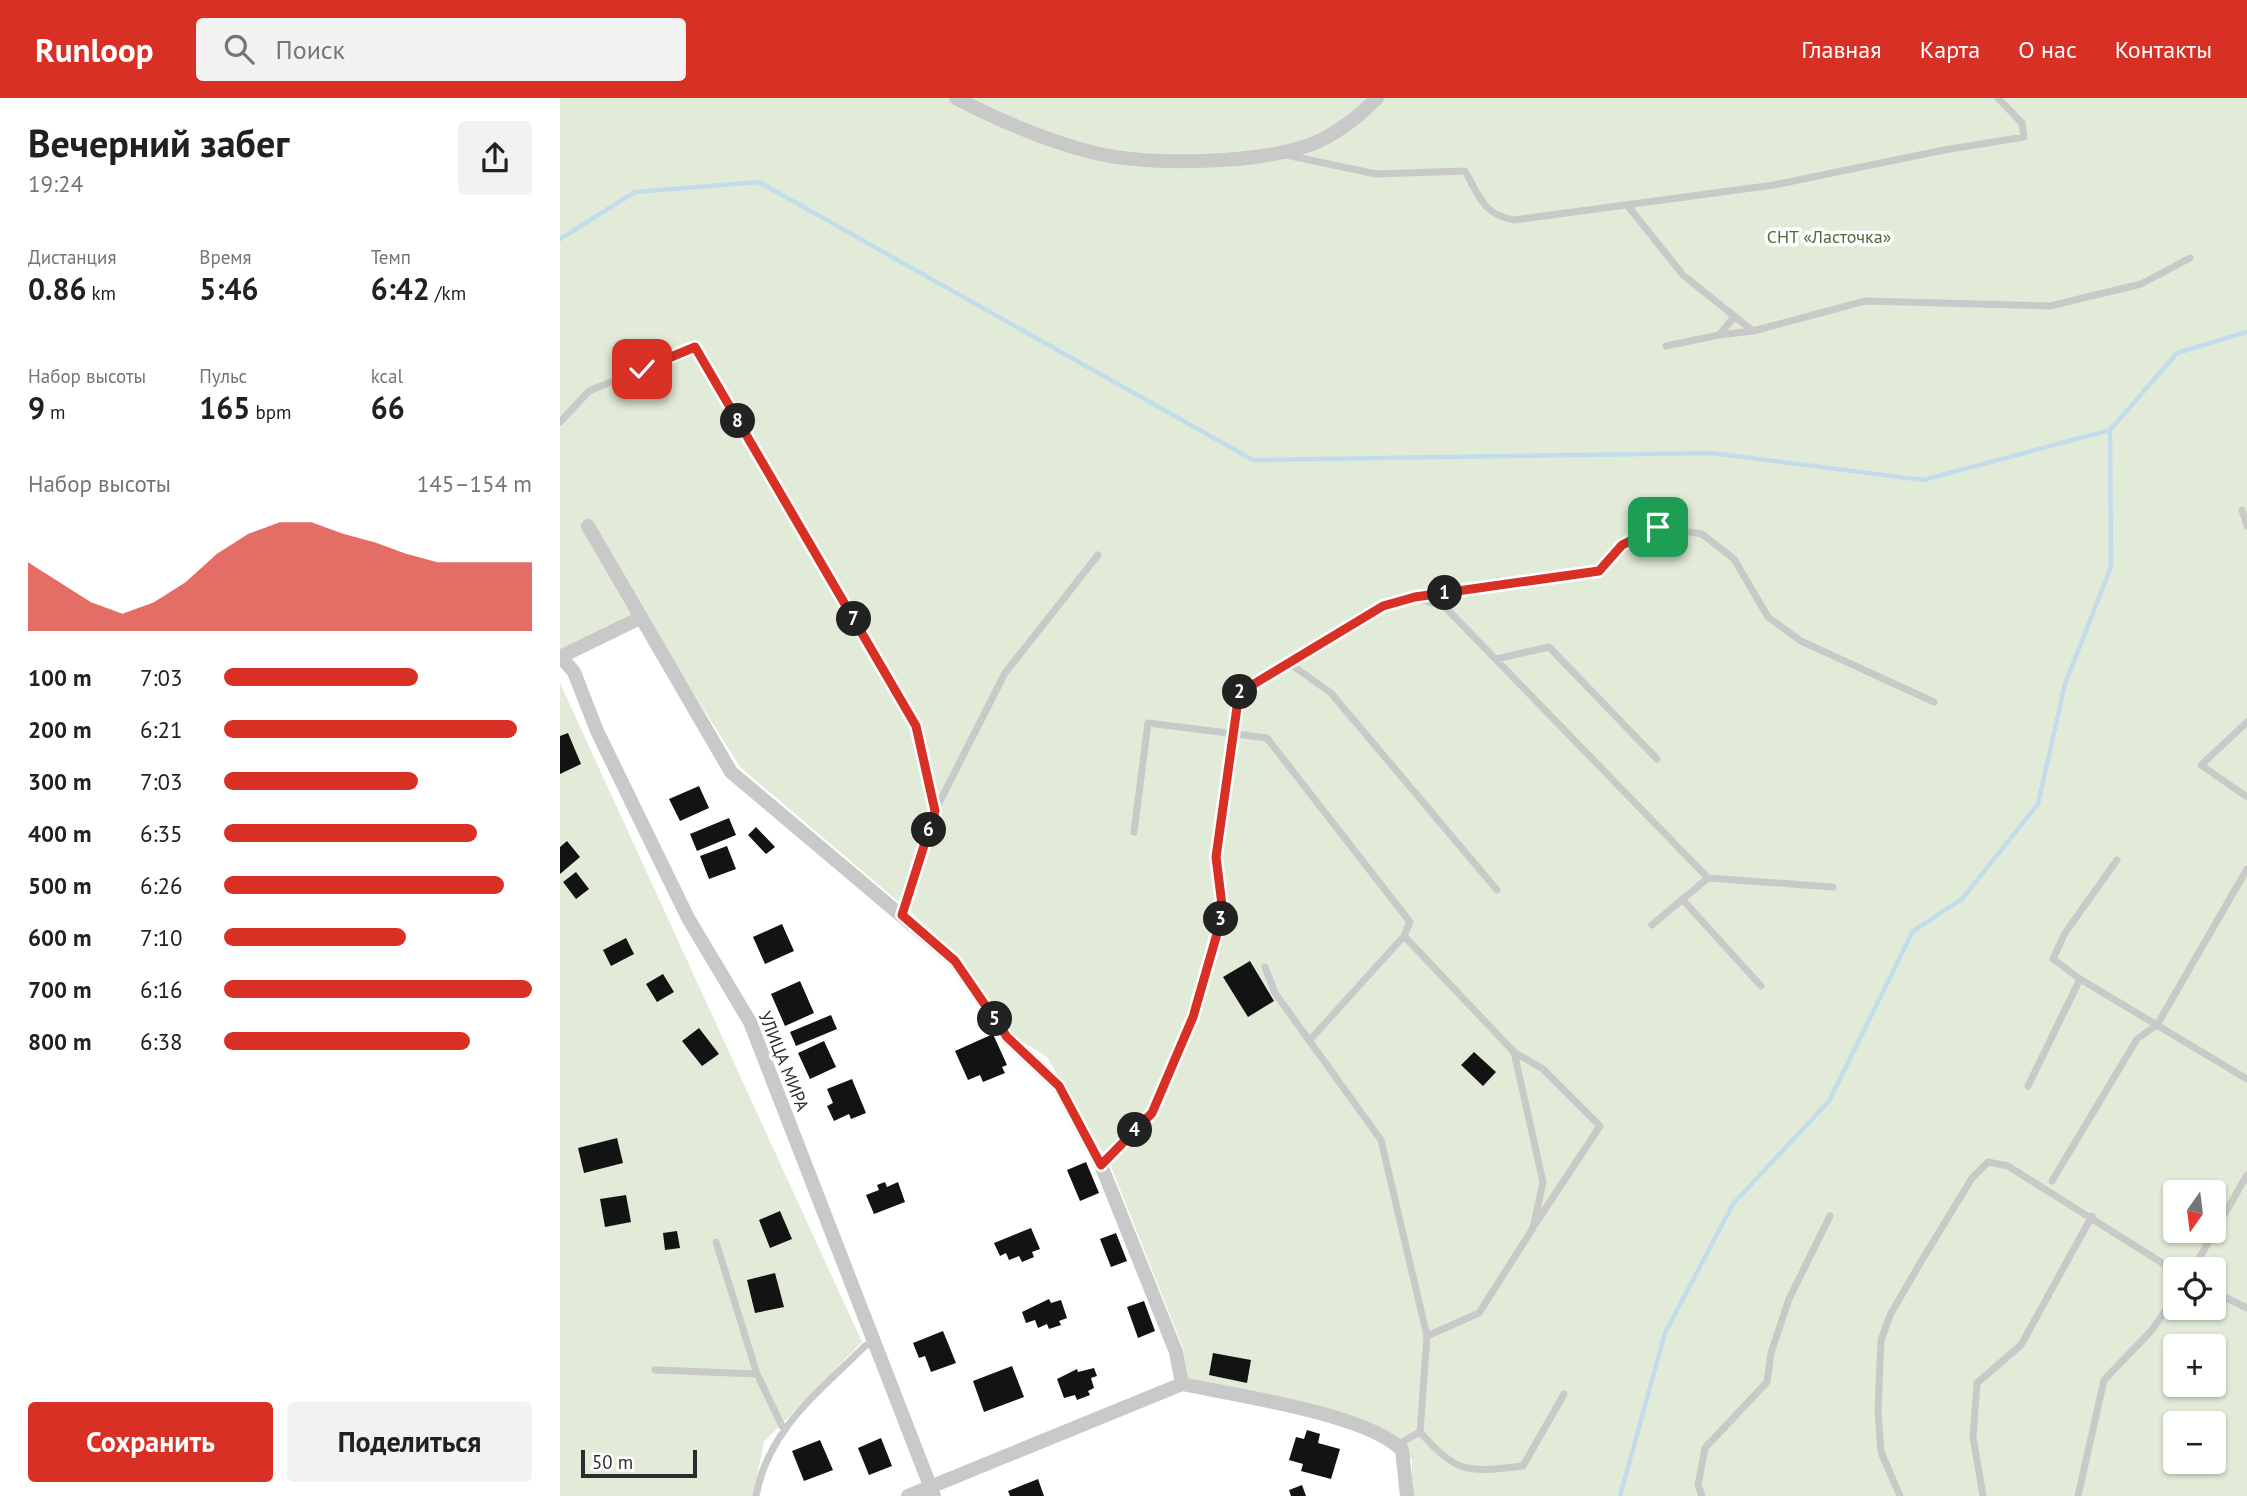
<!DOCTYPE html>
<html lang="ru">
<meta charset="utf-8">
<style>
body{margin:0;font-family:"PT Sans",sans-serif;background:#f2f2f2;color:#202124;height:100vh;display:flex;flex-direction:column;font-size:26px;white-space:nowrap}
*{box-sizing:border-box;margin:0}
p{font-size:23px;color:#757577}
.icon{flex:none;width:38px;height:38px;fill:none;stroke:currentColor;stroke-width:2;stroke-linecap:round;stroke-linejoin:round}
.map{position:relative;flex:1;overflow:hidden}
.panel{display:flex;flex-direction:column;background:#fff;width:560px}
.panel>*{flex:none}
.needle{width:46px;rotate:194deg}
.tools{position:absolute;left:1603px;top:1082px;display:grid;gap:14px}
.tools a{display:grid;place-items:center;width:63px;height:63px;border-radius:7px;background:#fff;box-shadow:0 2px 5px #0004;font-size:35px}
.scale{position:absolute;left:21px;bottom:18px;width:116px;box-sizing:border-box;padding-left:7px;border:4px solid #2c2c2c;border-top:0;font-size:19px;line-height:24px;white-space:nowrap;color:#2c2c2c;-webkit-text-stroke:5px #fff;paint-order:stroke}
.pin{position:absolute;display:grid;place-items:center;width:60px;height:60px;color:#fff;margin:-30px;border-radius:14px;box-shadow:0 4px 10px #0006}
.km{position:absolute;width:35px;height:35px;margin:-18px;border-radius:50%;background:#222;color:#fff;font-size:19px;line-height:35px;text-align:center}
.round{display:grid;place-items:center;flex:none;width:74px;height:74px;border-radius:7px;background:#f2f2f2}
.overview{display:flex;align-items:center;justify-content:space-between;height:119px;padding:0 28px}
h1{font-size:38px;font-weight:800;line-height:52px}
.metrics{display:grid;grid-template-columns:repeat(3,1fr);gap:10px;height:119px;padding:7px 28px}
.metrics div{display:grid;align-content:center}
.metrics b{font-size:30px;font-weight:800}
.metrics small{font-size:19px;font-weight:400}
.metrics p{font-size:19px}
.chart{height:196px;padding:14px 28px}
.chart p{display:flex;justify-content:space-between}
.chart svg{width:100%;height:126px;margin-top:7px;fill:#d93025;opacity:.7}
.cta{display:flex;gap:14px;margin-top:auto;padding:14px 28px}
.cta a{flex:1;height:80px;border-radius:7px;background:#d93025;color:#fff;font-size:28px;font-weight:800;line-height:80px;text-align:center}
.cta a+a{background:#f2f2f2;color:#202124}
ul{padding:0 28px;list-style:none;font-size:23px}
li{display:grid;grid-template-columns:112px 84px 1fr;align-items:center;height:52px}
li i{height:18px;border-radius:9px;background:#d93025}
header{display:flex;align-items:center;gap:42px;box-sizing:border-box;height:98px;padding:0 35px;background:#d93025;color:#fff}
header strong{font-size:33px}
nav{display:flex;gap:38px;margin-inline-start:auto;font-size:24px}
.search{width:490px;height:63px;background:#f2f2f2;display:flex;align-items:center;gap:18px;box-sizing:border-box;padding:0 24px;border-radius:7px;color:#757577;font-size:26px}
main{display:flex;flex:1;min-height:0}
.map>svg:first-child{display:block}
.green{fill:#e2ebd8;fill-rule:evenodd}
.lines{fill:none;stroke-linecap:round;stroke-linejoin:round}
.stream{stroke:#c3dcec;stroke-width:4.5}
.building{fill:#131313}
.lane{stroke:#c9c9c9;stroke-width:7}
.street{stroke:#c9c9c9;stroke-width:14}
.route-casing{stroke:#fff;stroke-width:14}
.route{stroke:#d93025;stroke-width:9}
.labels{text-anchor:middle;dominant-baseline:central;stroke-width:7;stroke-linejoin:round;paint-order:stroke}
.park-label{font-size:18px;fill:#4f6938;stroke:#fff}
.street-label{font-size:18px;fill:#2c2c2c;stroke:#fff}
</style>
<header>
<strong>Runloop</strong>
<div class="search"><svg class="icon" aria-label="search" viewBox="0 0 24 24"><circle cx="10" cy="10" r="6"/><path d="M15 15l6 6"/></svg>Поиск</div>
<nav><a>Главная</a><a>Карта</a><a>О нас</a><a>Контакты</a></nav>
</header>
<main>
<section class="panel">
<div class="overview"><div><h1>Вечерний забег</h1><p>19:24</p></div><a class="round"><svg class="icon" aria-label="share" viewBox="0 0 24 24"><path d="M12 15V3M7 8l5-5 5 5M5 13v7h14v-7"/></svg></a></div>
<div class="metrics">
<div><p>Дистанция</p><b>0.86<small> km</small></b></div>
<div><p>Время</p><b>5:46</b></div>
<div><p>Темп</p><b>6:42<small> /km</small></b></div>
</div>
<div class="metrics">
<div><p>Набор высоты</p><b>9<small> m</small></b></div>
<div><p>Пульс</p><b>165<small> bpm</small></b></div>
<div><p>kcal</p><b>66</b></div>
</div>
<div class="chart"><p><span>Набор высоты</span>145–154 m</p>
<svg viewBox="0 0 160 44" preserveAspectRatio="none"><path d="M0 44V20L10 27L20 34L30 38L40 34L50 27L60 17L70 10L80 6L90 6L100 10L110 13L120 17L130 20L140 20L150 20L160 20V44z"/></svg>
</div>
<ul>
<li><b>100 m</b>7:03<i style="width:63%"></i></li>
<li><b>200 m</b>6:21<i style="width:95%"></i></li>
<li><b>300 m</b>7:03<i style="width:63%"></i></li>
<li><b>400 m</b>6:35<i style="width:82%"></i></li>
<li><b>500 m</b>6:26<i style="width:91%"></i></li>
<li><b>600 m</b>7:10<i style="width:59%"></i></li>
<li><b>700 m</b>6:16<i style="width:100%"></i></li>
<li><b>800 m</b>6:38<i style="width:80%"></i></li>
</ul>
<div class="cta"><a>Сохранить</a><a>Поделиться</a></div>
</section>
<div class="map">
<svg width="1687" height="1398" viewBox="0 0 1687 1398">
<rect width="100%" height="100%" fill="#fff"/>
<path class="green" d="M0,0H1687V1398H852V1362L835,1340L627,1281L623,1250L550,1066L487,959L453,938L398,859L355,818L180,669L82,513L0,556ZM1615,1094H1654V1132H1615ZM1615,1171H1654V1209H1615ZM1615,1248H1654V1286H1615ZM1615,1325H1654V1363H1615Z
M0,585L302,1244L204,1344L193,1398H0Z"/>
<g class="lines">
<path class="stream" d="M0,141L75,94L199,84L693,362L1151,355L1363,382L1550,332L1617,255L1687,234
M1060,1398L1105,1235L1173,1106L1269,1003L1353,833L1402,801L1478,706L1505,586L1551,469L1550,332"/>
</g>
<path class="building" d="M8,635L21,666L0,676V638Z
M139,688L149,710L120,723L109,701Z
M169,720L176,737L137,753L130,736Z
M196,729L215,749L206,756L188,737Z
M7,743L20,759L0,776V749Z
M167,748L176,771L149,781L140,758Z
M16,774L29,791L16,801L3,784Z
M222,826L234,853L205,866L193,839Z
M66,840L74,856L51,868L43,852Z
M690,863L714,903L688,919L663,879Z
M103,876L114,894L97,904L86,886Z
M240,883L254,915L225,928L211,896Z
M271,917L277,931L236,948L230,934Z
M139,930L159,956L142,968L122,943Z
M433,936L447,967L442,969L445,975L423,984L420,977L408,982L395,953Z
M264,943L276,969L250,981L238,955Z
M914,954L936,974L923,988L901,967Z
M292,981L306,1015L291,1021L289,1016L274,1023L267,1008L273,1005L267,991Z
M57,1040L63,1065L24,1075L18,1050Z
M526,1064L539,1095L520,1103L507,1072Z
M325,1084L327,1089L338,1084L345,1104L314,1116L306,1097L319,1092L317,1087Z
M66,1097L71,1124L45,1129L40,1101Z
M220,1113L232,1141L210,1150L199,1122Z
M471,1130L480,1151L472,1154L474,1159L462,1164L459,1158L449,1162L446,1155L440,1158L434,1145Z
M117,1133L120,1150L105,1152L103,1135Z
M556,1135L567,1163L551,1169L540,1141Z
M215,1175L224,1209L195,1215L187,1182Z
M489,1201L491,1205L501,1202L507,1220L499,1223L501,1227L489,1231L487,1226L478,1230L475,1222L466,1225L462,1214Z
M584,1203L595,1233L578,1240L567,1209Z
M383,1233L396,1265L371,1274L365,1258L359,1260L353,1245Z
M653,1255L691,1262L687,1285L649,1277Z
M452,1268L464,1299L424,1314L413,1283Z
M534,1270L537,1278L531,1280L534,1290L528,1293L530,1297L517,1302L515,1297L504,1300L497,1281L517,1271L518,1274Z
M747,1332L760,1336L758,1345L780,1351L771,1381L741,1373L743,1366L729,1362L736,1339L744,1341Z
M321,1340L332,1368L309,1377L298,1350Z
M260,1342L273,1372L244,1383L232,1353Z
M478,1381L484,1398H450L448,1393Z
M742,1387L746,1398H731L729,1392Z"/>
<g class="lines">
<path class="lane" d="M726,57L816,76L905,73C919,97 923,117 954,122L1214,87L1384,52L1464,39L1462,25L1438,0
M1067,107L1123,177L1193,233L1305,203L1490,208L1581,186L1630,160
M1159,237L1193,233
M1106,248L1159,237L1175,218
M0,324L29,293L135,249L356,628L375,713L342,817
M1682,412L1687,428
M859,501L885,509L1148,780L1273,789
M936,561L989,549L1097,661
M729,565L771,595L937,792
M1687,624L1641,667L1687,699
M375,713L445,575L538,457
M574,734L588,625L707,640L850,824L844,838L954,954L983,1084L973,1130L919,1215L867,1238
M1557,762L1505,835L1493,861L1520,881L1687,981
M1122,801L1201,888
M1092,827L1148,780
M705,869L715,895L821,1042L867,1238L860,1334L837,1347
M749,943L844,838
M954,954L983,971L1040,1028L976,1125
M1468,988L1520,881
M541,1067L592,1015L633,919L663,815L656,759L679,595L823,508L855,499L1039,473L1062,447L1098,429L1142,436L1174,461L1208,519L1241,543L1374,604
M1492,1083L1577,941L1597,927L1687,771
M156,1144L197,1276L223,1330
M1633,1171L1687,1077
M1654,1194L1687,1210
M95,1272L197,1276
M860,1334C898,1377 908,1374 963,1368L1004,1296
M196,1398C208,1331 259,1294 305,1248L312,1245
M1142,1398L1138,1387L1145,1350L1207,1284L1211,1255L1229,1201L1270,1118
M1340,1398L1321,1354L1318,1313L1321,1242L1330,1217L1362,1162L1412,1080L1428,1064L1448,1068L1615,1173
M1423,1398L1413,1339L1417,1285L1461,1247L1532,1118
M1518,1398L1544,1282L1592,1232L1615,1198"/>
<path class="street" d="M396,0C440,23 487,43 535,55C591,68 698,66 752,46C777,36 798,19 817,0
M28,428L171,674L395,863L447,939L499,988L541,1067L616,1254L622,1286C674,1297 807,1316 842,1352L847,1398
M0,559L80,520
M2,560L14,574L37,633L128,820L190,924L374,1398
M348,1398L622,1286"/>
</g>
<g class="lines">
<defs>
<path id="route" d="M82,271L135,249L356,628L375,713L342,817L395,863L447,939L499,988L541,1067L592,1015L633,919L663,815L656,759L679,595L823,508L855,499L1039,473L1062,447L1098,429"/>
</defs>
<use href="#route" class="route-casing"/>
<use href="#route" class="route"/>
</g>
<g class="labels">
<g class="park-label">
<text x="1269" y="138">СНТ «Ласточка»</text>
</g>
<g class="street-label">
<text transform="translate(224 963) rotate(68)">УЛИЦА МИРА</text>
</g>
</g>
</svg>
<div class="tools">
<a><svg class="needle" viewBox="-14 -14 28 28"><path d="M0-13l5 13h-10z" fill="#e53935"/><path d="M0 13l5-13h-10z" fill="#757577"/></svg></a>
<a><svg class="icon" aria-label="locate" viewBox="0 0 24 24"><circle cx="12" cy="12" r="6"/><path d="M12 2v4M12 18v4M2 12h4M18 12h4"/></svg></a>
<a>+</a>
<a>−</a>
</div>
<div class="scale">50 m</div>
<div class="pin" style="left:1098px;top:429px;background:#1e9e55"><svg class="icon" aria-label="arrive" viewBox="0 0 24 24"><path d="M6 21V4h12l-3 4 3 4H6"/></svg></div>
<div class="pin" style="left:82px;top:271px;background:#d93025"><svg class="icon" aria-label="check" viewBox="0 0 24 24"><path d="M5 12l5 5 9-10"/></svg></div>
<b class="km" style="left:885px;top:495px">1</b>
<b class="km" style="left:680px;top:594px">2</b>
<b class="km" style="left:661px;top:821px">3</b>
<b class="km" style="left:575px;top:1032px">4</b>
<b class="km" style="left:435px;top:921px">5</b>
<b class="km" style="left:369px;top:732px">6</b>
<b class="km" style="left:294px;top:521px">7</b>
<b class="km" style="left:178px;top:323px">8</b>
</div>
</main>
